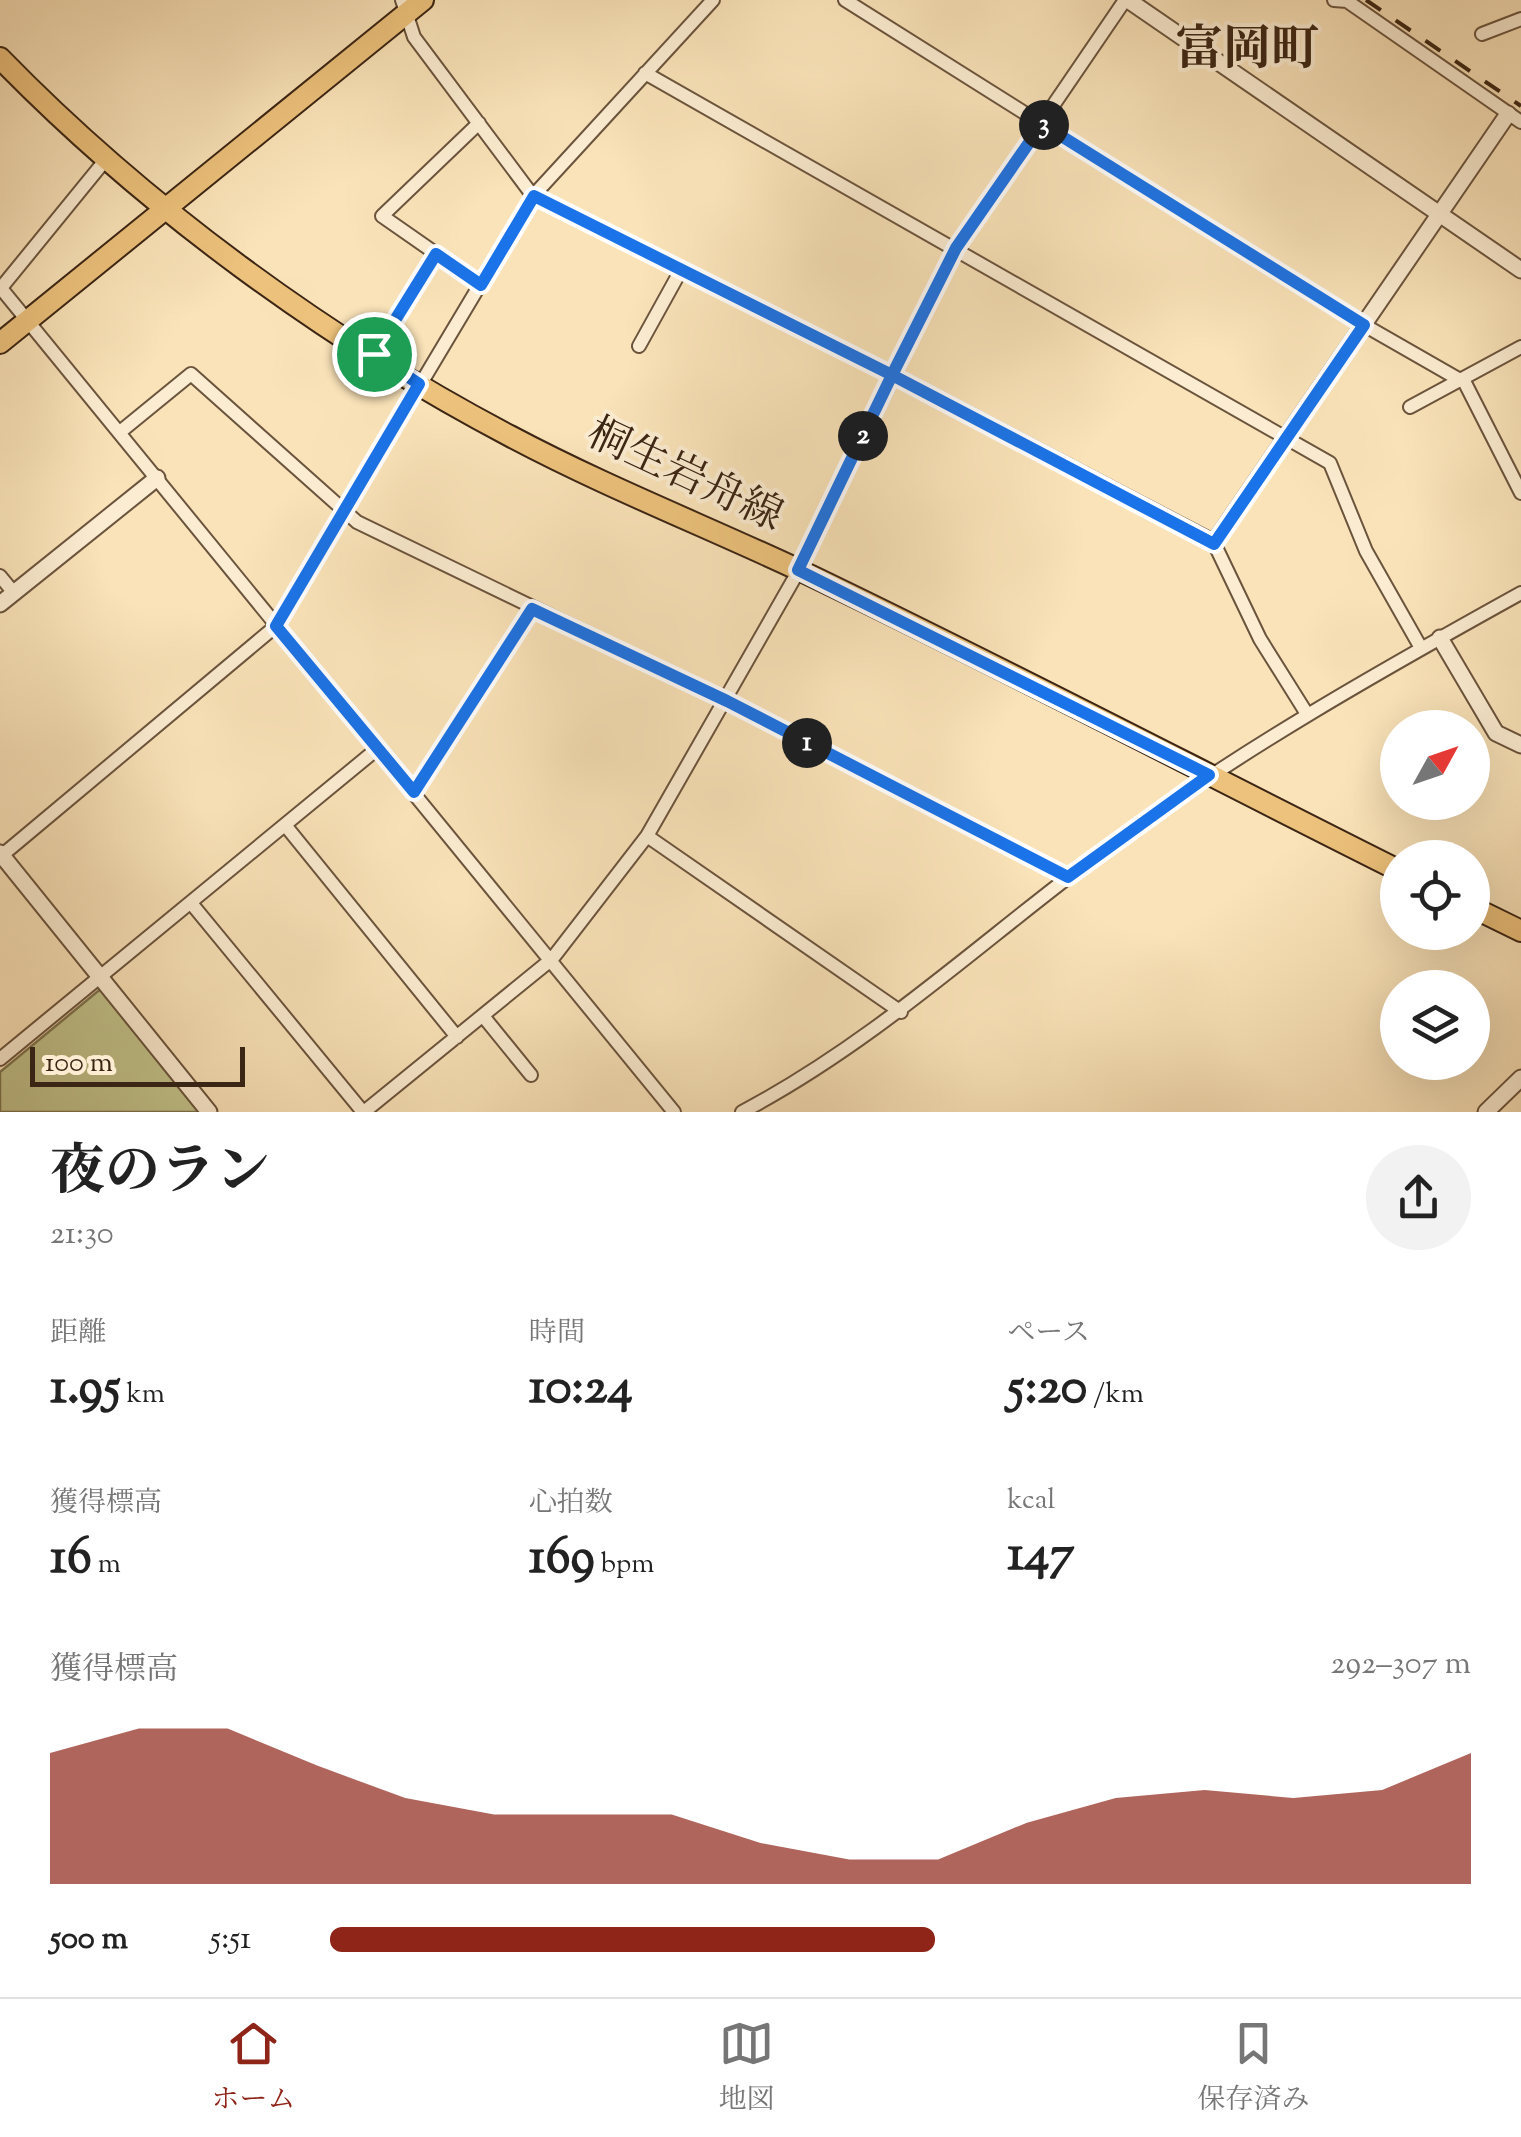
<!DOCTYPE html>
<html lang="ja">
<meta charset="utf-8">
<style>
body{margin:0;font-family:"Sorts Mill Goudy","Noto Serif JP",serif;background:#f2f2f2;color:#222;height:100vh;display:flex;flex-direction:column;font-size:38px;white-space:nowrap}
*{box-sizing:border-box;margin:0}
p{font-size:32px;color:#767676}
.icon{flex:none;width:55px;height:55px;fill:none;stroke:currentColor;stroke-width:2;stroke-linecap:round;stroke-linejoin:round}
.map{position:relative;height:1112px;overflow:hidden}
.side{display:flex;flex-direction:column;background:#fff;flex:1}
.side>*{flex:none}
.needle{width:65px;rotate:50deg}
.tools{position:absolute;left:1380px;top:710px;display:grid;gap:20px}
.tools a{display:grid;place-items:center;width:110px;height:110px;border-radius:50%;background:#fff;box-shadow:0 10px 40px #0002;font-size:50px}
.scale{position:absolute;left:30px;bottom:25px;width:215px;box-sizing:border-box;padding-left:10px;border:5px solid #3b2514;border-top:0;font-size:28px;line-height:35px;white-space:nowrap;color:#3b2514;-webkit-text-stroke:8px #fcedd2;paint-order:stroke}
.pin{position:absolute;display:grid;place-items:center;width:85px;height:85px;color:#fff;margin:-42px;border:5px solid #fff;border-radius:50%;box-shadow:0 2px 10px #0007}
.km{position:absolute;width:50px;height:50px;margin:-25px;border-radius:50%;background:#222;color:#fff;font-size:28px;line-height:50px;text-align:center}
.round{display:grid;place-items:center;flex:none;width:105px;height:105px;border-radius:52px;background:#f2f2f2}
.headline{display:flex;align-items:center;justify-content:space-between;height:170px;padding:0 50px}
h1{font-size:55px;font-weight:700;line-height:75px}
.metrics{display:grid;grid-template-columns:repeat(3,1fr);gap:15px;height:170px;padding:10px 50px}
.metrics div{display:grid;align-content:center}
.metrics b{font-size:50px;font-weight:700}
.metrics small{font-size:28px;font-weight:400}
.metrics p{font-size:28px}
.chart{height:280px;padding:20px 50px}
.chart p{display:flex;justify-content:space-between}
.chart svg{width:100%;height:180px;margin-top:10px;fill:#8f2418;opacity:.7}
ul{padding:0 50px;list-style:none;font-size:32px}
li{display:grid;grid-template-columns:160px 120px 1fr;align-items:center;height:75px}
li i{height:25px;border-radius:12px;background:#8f2418}
.tabs{display:flex;justify-content:space-around;align-items:center;height:140px;border-top:2px solid #e0e0e0;background:#fff;font-size:28px;color:#767676}
.tabs a{display:grid;justify-items:center;gap:5px}
.tabs .on{color:#8f2418}
.map>svg:first-child{display:block}
.green{fill:#c2c38c;stroke:#7e7450;stroke-width:2.5}
.lines{fill:none;stroke-linecap:round;stroke-linejoin:round}
.minor-casing{stroke:#6b543d;stroke-width:16}
.tertiary-casing{stroke:#6b543d;stroke-width:19}
.primary-casing{stroke:#3b2514;stroke-width:24}
.minor{stroke:#fcedd2;stroke-width:12}
.tertiary{stroke:#fcedd2;stroke-width:15}
.primary{stroke:#edc27c;stroke-width:20}
.rail{stroke:#3b2514;stroke-width:4;stroke-dasharray:18 18;stroke-linecap:butt}
.route-casing{stroke:#fff;stroke-width:20}
.route{stroke:#1a73e8;stroke-width:12}
.labels{text-anchor:middle;dominant-baseline:central;stroke-width:8;stroke-linejoin:round;paint-order:stroke}
.street-label{font-size:42px;fill:#3b2514;stroke:#fcedd2}
.quarter-label{font-size:48px;font-weight:bold;fill:#3b2514;stroke:#fcedd2}
</style>
<div class="map">
<svg width="1521" height="1112" viewBox="0 0 1521 1112">
<rect width="100%" height="100%" fill="#fae3b9"/>
<filter id="stains"><feTurbulence type="fractalNoise" baseFrequency=".002" numOctaves="4"/><feColorMatrix values="0 0 0 0 .2 0 0 0 0 .09 0 0 0 0 .02 0 0 0 .5 -.17"/></filter>
<radialGradient id="worn" r=".72"><stop offset=".6" stop-color="#630" stop-opacity="0"/><stop offset="1" stop-color="#630" stop-opacity=".3"/></radialGradient>
<path class="green" d="M103,987L209,1112H0V1072Z"/>
<g class="lines">
<defs>
<path id="minor" d="M402,0L414,37L533,196L892,375
M845,0L1042,124
M1334,0L1347,1L1521,122
M1482,34L1521,19
M645,73L1330,463L1366,551L1421,648
M479,123L382,216L481,285
M0,287L674,1112
M1,288L107,158
M1364,325L1460,380
M639,346L681,270
M374,354L436,253
M1463,379L1521,493
M1410,407L1521,347
M120,432L191,374L357,522L727,701L1067,877
M1214,543L1260,639L1307,714
M0,576L14,593
M414,792L532,609
M285,825L457,1037
M647,836L901,1012
M0,857L276,626L533,196L713,0
M191,903L363,1112
M483,1016L531,1075
M0,1059L377,749
M364,1112L552,959L647,836L799,570L956,248L1125,0
M742,1112C879,1040 990,933 1115,842C1244,748 1382,670 1521,593"/>
<path id="tertiary" d="M1128,0L1521,270
M1042,124L1364,325
M892,375L1214,543L1508,114
M0,604L157,478
M1440,638L1496,733L1521,745
M0,853L209,1112
M1486,1112L1521,1078"/>
<path id="primary" d="M0,58C144,206 327,340 510,436C604,486 703,525 799,570C1000,666 1198,770 1398,870
M0,343L423,0
M1472,907L1521,931"/>
</defs>
<use href="#minor" class="minor-casing"/>
<use href="#tertiary" class="tertiary-casing"/>
<use href="#primary" class="primary-casing"/>
<use href="#minor" class="minor"/>
<use href="#tertiary" class="tertiary"/>
<use href="#primary" class="primary"/>
<path class="rail" d="M1366,0L1521,106"/>
</g>
<g class="lines">
<defs>
<path id="route" d="M374,354L419,384L276,626L414,792L532,609L727,701L1068,877L1209,775L798,570L892,375L1214,544L1364,325L1042,124L956,248L892,375L534,196L481,285L436,254L374,354"/>
</defs>
<use href="#route" class="route-casing"/>
<use href="#route" class="route"/>
</g>
<g class="labels">
<g class="street-label">
<text transform="translate(684 477) rotate(25)">桐生岩舟線</text>
</g>
<g class="quarter-label">
<text x="1247" y="52">富岡町</text>
</g>
</g>
<rect width="100%" height="100%" filter="url(#stains)"/>
<rect width="100%" height="100%" fill="url(#worn)"/>
</svg>
<div class="tools">
<a><svg class="needle" viewBox="-14 -14 28 28"><path d="M0-13l5 13h-10z" fill="#e53935"/><path d="M0 13l5-13h-10z" fill="#767676"/></svg></a>
<a><svg class="icon" aria-label="locate" viewBox="0 0 24 24"><circle cx="12" cy="12" r="6"/><path d="M12 2v4M12 18v4M2 12h4M18 12h4"/></svg></a>
<a><svg class="icon" aria-label="layers" viewBox="0 0 24 24"><path d="M12 4l9 5-9 5-9-5zM3 14l9 5 9-5"/></svg></a>
</div>
<div class="scale">100 m</div>
<div class="pin" style="left:374px;top:354px;background:#1e9e55"><svg class="icon" aria-label="arrive" viewBox="0 0 24 24"><path d="M6 21V4h12l-3 4 3 4H6"/></svg></div>
<b class="km" style="left:807px;top:743px">1</b>
<b class="km" style="left:863px;top:436px">2</b>
<b class="km" style="left:1044px;top:125px">3</b>
</div>
<section class="side">
<div class="headline"><div><h1>夜のラン</h1><p>21:30</p></div><a class="round"><svg class="icon" aria-label="share" viewBox="0 0 24 24"><path d="M12 15V3M7 8l5-5 5 5M5 13v7h14v-7"/></svg></a></div>
<div class="metrics">
<div><p>距離</p><b>1.95<small> km</small></b></div>
<div><p>時間</p><b>10:24</b></div>
<div><p>ペース</p><b>5:20<small> /km</small></b></div>
</div>
<div class="metrics">
<div><p>獲得標高</p><b>16<small> m</small></b></div>
<div><p>心拍数</p><b>169<small> bpm</small></b></div>
<div><p>kcal</p><b>147</b></div>
</div>
<div class="chart"><p><span>獲得標高</span>292–307 m</p>
<svg viewBox="0 0 160 44" preserveAspectRatio="none"><path d="M0 44V12L10 6L20 6L30 15L40 23L50 27L60 27L70 27L80 34L90 38L100 38L110 29L120 23L130 21L140 23L150 21L160 12V44z"/></svg>
</div>
<ul>
<li><b>500 m</b>5:51<i style="width:53%"></i></li>
</ul>
</section>
<nav class="tabs">
<a class="on"><svg class="icon" aria-label="home" viewBox="0 0 24 24"><path d="M3 11l9-7 9 7M6 9v11h12V9"/></svg>ホーム</a>
<a><svg class="icon" aria-label="map" viewBox="0 0 24 24"><path d="M3 6l6-2 6 2 6-2v14l-6 2-6-2-6 2zM9 4v14M15 6v14"/></svg>地図</a>
<a><svg class="icon" aria-label="saved" viewBox="0 0 24 24"><path d="M7 4h10v16l-5-4-5 4z"/></svg>保存済み</a>
</nav>
